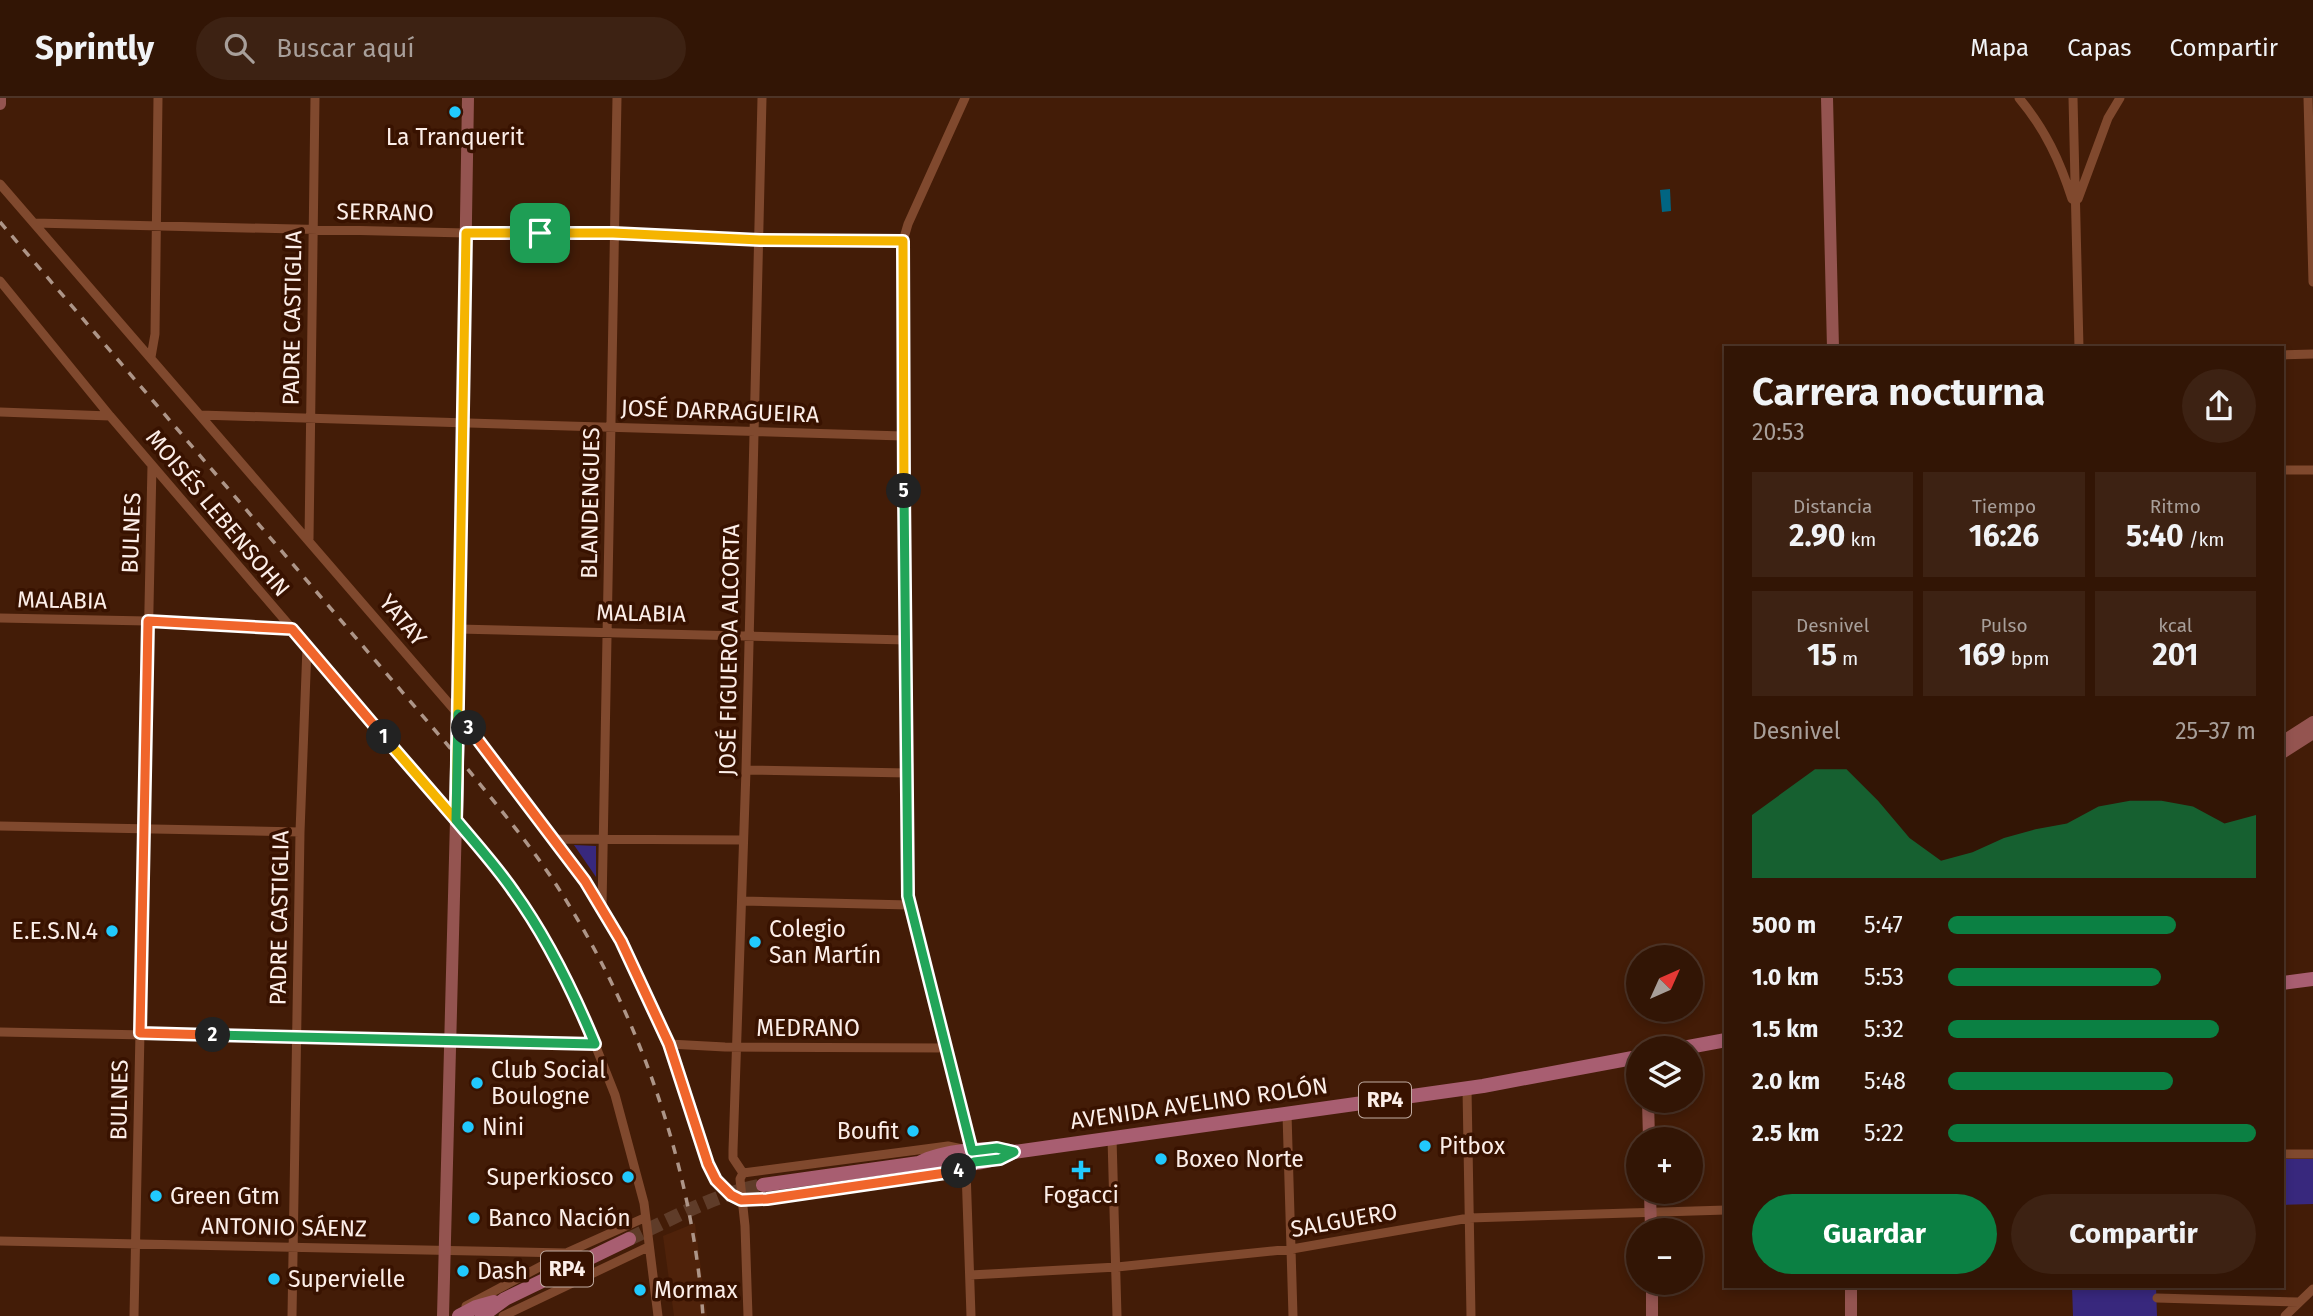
<!DOCTYPE html>
<html lang="es">
<meta charset="utf-8">
<style>
body{margin:0;font-family:"Fira Sans",sans-serif;background:#3d2213;color:#f1f3f6;height:100vh;display:flex;flex-direction:column;font-size:26px;white-space:nowrap}
*{box-sizing:border-box;margin:0}
p{font-size:23px;color:#a89f9a}
.icon{flex:none;width:38px;height:38px;fill:none;stroke:currentColor;stroke-width:2;stroke-linecap:round;stroke-linejoin:round}
.map{position:relative;flex:1;overflow:hidden}
.panel{position:absolute;left:1724px;top:248px;width:560px;height:942px;display:flex;flex-direction:column;background:#321505;border-radius:0px;box-shadow:0 4px 10px #0003,0 0 0 2px #4d3427}
.panel>*{flex:none}
.needle{width:46px;rotate:45deg}
.buttons{position:absolute;left:1626px;top:847px;display:grid;gap:14px}
.buttons a{display:grid;place-items:center;width:77px;height:77px;border-radius:50%;background:#321505;box-shadow:0 4px 10px #0003,0 0 0 2px #4d3427;font-size:35px}
.pin{position:absolute;display:grid;place-items:center;width:60px;height:60px;color:#fff;margin:-30px;border-radius:14px;box-shadow:0 4px 10px #0006}
.km{position:absolute;width:35px;height:35px;margin:-18px;border-radius:50%;background:#222;color:#fff;font-size:19px;line-height:35px;text-align:center}
.round{display:grid;place-items:center;flex:none;width:74px;height:74px;border-radius:37px;background:#3d2213}
.headline{display:flex;align-items:center;justify-content:space-between;height:119px;padding:0 28px}
h1{font-size:38px;font-weight:700;line-height:52px}
.stats{display:grid;grid-template-columns:repeat(3,1fr);gap:10px;height:119px;padding:7px 28px}
.stats div{display:grid;align-content:center;border-radius:0px;background:#3d2213;text-align:center}
.stats b{font-size:30px;font-weight:700}
.stats small{font-size:19px;font-weight:400}
.stats p{font-size:19px}
.chart{height:196px;padding:14px 28px}
.chart p{display:flex;justify-content:space-between}
.chart svg{width:100%;height:126px;margin-top:7px;fill:#0b8043;opacity:.7}
.cta{display:flex;gap:14px;margin-top:auto;padding:14px 28px}
.cta a{flex:1;height:80px;border-radius:42px;background:#0b8043;color:#fff;font-size:28px;font-weight:700;line-height:80px;text-align:center}
.cta a+a{background:#3d2213;color:#f1f3f6}
ul{padding:0 28px;list-style:none;font-size:23px}
li{display:grid;grid-template-columns:112px 84px 1fr;align-items:center;height:52px}
li i{height:18px;border-radius:9px;background:#0b8043}
header{display:flex;align-items:center;gap:42px;box-sizing:border-box;height:98px;padding:0 35px;background:#321505;border-bottom:2px solid #4d3427}
header strong{font-size:33px}
nav{display:flex;gap:38px;margin-inline-start:auto;font-size:24px}
.search{width:490px;height:63px;background:#3d2213;display:flex;align-items:center;gap:18px;box-sizing:border-box;padding:0 24px;border-radius:38px;color:#a89f9a;font-size:26px}
.map>svg:first-child{display:block}
.built{fill:#4f220a}
.green{fill:#38287d}
.water{fill:#016582}
.lines{fill:none;stroke-linecap:round;stroke-linejoin:round}
.primary-tunnel{stroke:#5f3c29;stroke-width:14;stroke-dasharray:14 7;stroke-linecap:butt}
.street{stroke:#80492e;stroke-width:9}
.secondary{stroke:#945450;stroke-width:12}
.primary{stroke:#a85e71;stroke-width:14}
.rail{stroke:#ad9588;stroke-width:3.5;stroke-dasharray:9 9;stroke-linecap:butt}
.split-1-casing{stroke:#fff;stroke-width:14}
.split-2-casing{stroke:#fff;stroke-width:14}
.split-3-casing{stroke:#fff;stroke-width:14}
.split-4-casing{stroke:#fff;stroke-width:14}
.split-5-casing{stroke:#fff;stroke-width:14}
.split-6-casing{stroke:#fff;stroke-width:14}
.split-1{stroke:#f5b400;stroke-width:9}
.split-2{stroke:#f0652b;stroke-width:9}
.split-3{stroke:#22a559;stroke-width:9}
.split-4{stroke:#f0652b;stroke-width:9}
.split-5{stroke:#22a559;stroke-width:9}
.split-6{stroke:#f5b400;stroke-width:9}
.poi-dot{fill:#21c9fd;stroke:#381200;stroke-width:2.5}
.labels{text-anchor:middle;dominant-baseline:central;stroke-width:7;stroke-linejoin:round;paint-order:stroke}
.shield{fill:#381200;stroke:#c1aca2;stroke-width:2}
.shield-label{font-size:21px;font-weight:bold;fill:#fceee8}
.poi-label{font-size:23px;fill:#fceee8;stroke:#381200;text-anchor:start}
.street-label{font-size:23px;fill:#fceee8;stroke:#381200}
</style>
<header>
<strong>Sprintly</strong>
<div class="search"><svg class="icon" aria-label="search" viewBox="0 0 24 24"><circle cx="10" cy="10" r="6"/><path d="M15 15l6 6"/></svg>Buscar aquí</div>
<nav><a>Mapa</a><a>Capas</a><a>Compartir</a></nav>
</header>
<div class="map">
<svg width="2313" height="1218" viewBox="0 0 2313 1218">
<rect width="100%" height="100%" fill="#431c07"/>
<path class="built" d="M695,1125L707,1218H674L663,1138Z"/>
<path class="green" d="M574,747L596,748V779Z
M2282,1061H2313V1106L2282,1107Z
M2072,1188H2156L2157,1218H2073Z"/>
<path class="water" d="M1670,91L1671,113L1662,114L1660,92Z"/>
<g class="lines">
<path class="primary-tunnel" d="M629,1141C673,1120 716,1096 763,1087"/>
<path class="street" d="M2019,0C2045,31 2060,63 2072,101
M2073,0L2079,250
M2308,0L2313,184
M0,86L458,616L555,741L602,810L647,896L669,946L708,1066L716,1082L731,1097L741,1102L767,1101L958,1073
M2078,101L2108,20L2120,0
M34,125L466,135L613,134L760,142L903,143
M0,183L110,318L456,722L513,791L536,825L579,906L615,997L644,1105L658,1218
M2282,257L2313,256
M151,259L155,236L158,0
M0,314L110,318
M200,317L903,338
M2282,372H2313
M309,441L315,0
M0,520L147,523L292,531
M458,531L907,542
M746,672L908,675
M0,728L300,734
M555,741L743,742
M742,803L910,807
M602,809L617,0
M0,934L595,946
M669,946L725,949L947,950
M1467,991L1471,1218
M1287,1016L1293,1218
M1112,1040L1117,1218
M2282,1056H2313
M966,1072L971,1218
M743,1075L948,1048L972,1053L908,798L903,143L908,126L965,0
M743,1075L733,1060V1052L746,672L762,0
M743,1075L740,1081L745,1128L748,1218
M0,1143L566,1155
M970,1177L1117,1169L1292,1151L1469,1120L1726,1112
M2157,1200L2299,1204
M466,1208L566,1155L644,1120
M134,1218L152,367
M292,1218L300,734L307,549
M503,1218L648,1149
M2285,1218L2313,1191"/>
<path class="secondary" d="M1827,0L1833,250
M0,6V0
M2282,644L2313,624
M2282,655L2313,635
M1648,1003L1649,1041
M1650,1094L1651,1132
M1652,1185V1218
M1851,1188V1218
M443,1218L456,722L468,0"/>
<path class="primary" d="M2282,885L2313,881
M1683,950L1726,942
M919,1065C942,1073 992,1065 1014,1054L1483,988L1638,959
M763,1087L919,1065C942,1053 989,1048 1014,1054
M459,1218L476,1209L494,1204
M482,1218L505,1201L629,1141"/>
<path class="rail" d="M0,124L457,658C491,700 527,742 557,788C639,915 692,1067 703,1218"/>
</g>
<g class="lines">
<defs>
<path id="split-1" d="M384,639L456,722L466,135H540"/>
<path id="split-2" d="M213,937L140,935L148,523L292,531L384,639"/>
<path id="split-3" d="M213,937L595,946C573,893 548,841 514,794C497,769 476,746 456,722L458,616L469,630"/>
<path id="split-4" d="M469,630L585,783L621,843L669,946L708,1066L716,1082L731,1097L741,1102L767,1101L959,1073"/>
<path id="split-5" d="M904,393L908,798L972,1053L997,1050L1014,1054L1000,1061L974,1064L966,1072L959,1073"/>
<path id="split-6" d="M540,135H613L760,142L903,143L904,393"/>
</defs>
<use href="#split-1" class="split-1-casing"/>
<use href="#split-2" class="split-2-casing"/>
<use href="#split-3" class="split-3-casing"/>
<use href="#split-4" class="split-4-casing"/>
<use href="#split-5" class="split-5-casing"/>
<use href="#split-6" class="split-6-casing"/>
<use href="#split-1" class="split-1"/>
<use href="#split-2" class="split-2"/>
<use href="#split-3" class="split-3"/>
<use href="#split-4" class="split-4"/>
<use href="#split-5" class="split-5"/>
<use href="#split-6" class="split-6"/>
</g>
<g class="poi-dot">
<circle cx="455" cy="14" r="7"/>
<circle cx="112" cy="833" r="7"/>
<circle cx="755" cy="844" r="7"/>
<circle cx="477" cy="985" r="7"/>
<circle cx="468" cy="1029" r="7"/>
<circle cx="913" cy="1033" r="7"/>
<circle cx="1425" cy="1048" r="7"/>
<circle cx="1161" cy="1061" r="7"/>
<path d="M1077.5 1061.5h7v7h7v7h-7v7h-7v-7h-7v-7h7z"/>
<circle cx="628" cy="1079" r="7"/>
<circle cx="156" cy="1098" r="7"/>
<circle cx="474" cy="1120" r="7"/>
<circle cx="463" cy="1173" r="7"/>
<circle cx="274" cy="1181" r="7"/>
<circle cx="640" cy="1192" r="7"/>
</g>
<g class="labels">
<g class="shield">
<rect x="1359" y="984.5" width="52" height="35" rx="5"/>
<rect x="541" y="1153.5" width="52" height="35" rx="5"/>
</g>
<g class="shield-label">
<text x="1385" y="1002">RP4</text>
<text x="567" y="1171">RP4</text>
</g>
<g class="poi-label">
<text x="455" y="39" text-anchor="middle">La Tranquerit</text>
<text x="769" y="831">Colegio<tspan x="769" dy="26">San Martín</tspan></text>
<text x="98" y="833" text-anchor="end">E.E.S.N.4</text>
<text x="491" y="972">Club Social<tspan x="491" dy="26">Boulogne</tspan></text>
<text x="482" y="1029">Nini</text>
<text x="899" y="1033" text-anchor="end">Boufit</text>
<text x="1439" y="1048">Pitbox</text>
<text x="1175" y="1061">Boxeo Norte</text>
<text x="614" y="1079" text-anchor="end">Superkiosco</text>
<text x="1081" y="1097" text-anchor="middle">Fogacci</text>
<text x="170" y="1098">Green Gtm</text>
<text x="488" y="1120">Banco Nación</text>
<text x="477" y="1173">Dash</text>
<text x="288" y="1181">Supervielle</text>
<text x="654" y="1192">Mormax</text>
</g>
<g class="street-label">
<text transform="translate(385 114) rotate(1)">SERRANO</text>
<text transform="translate(292 220) rotate(-89)">PADRE CASTIGLIA</text>
<text transform="translate(720 313) rotate(2)">JOSÉ DARRAGUEIRA</text>
<text transform="translate(590 405) rotate(-89)">BLANDENGUES</text>
<text transform="translate(218 415) rotate(50)">MOISÉS LEBENSOHN</text>
<text transform="translate(131 435) rotate(-88)">BULNES</text>
<text transform="translate(62 502) rotate(1)">MALABIA</text>
<text transform="translate(641 515) rotate(1)">MALABIA</text>
<text transform="translate(403 522) rotate(50)">YATAY</text>
<text transform="translate(729 552) rotate(-89)">JOSÉ FIGUEROA ALCORTA</text>
<text transform="translate(279 820) rotate(-89)">PADRE CASTIGLIA</text>
<text x="808" y="930">MEDRANO</text>
<text transform="translate(119 1002) rotate(-89)">BULNES</text>
<text transform="translate(1199 1005) rotate(-8)">AVENIDA AVELINO ROLÓN</text>
<text transform="translate(1344 1122) rotate(-10)">SALGUERO</text>
<text transform="translate(284 1129) rotate(1)">ANTONIO SÁENZ</text>
</g>
</g>
</svg>
<div class="buttons">
<a><svg class="needle" viewBox="-14 -14 28 28"><path d="M0-13l5 13h-10z" fill="#e53935"/><path d="M0 13l5-13h-10z" fill="#a89f9a"/></svg></a>
<a><svg class="icon" aria-label="layers" viewBox="0 0 24 24"><path d="M12 4l9 5-9 5-9-5zM3 14l9 5 9-5"/></svg></a>
<a>+</a>
<a>−</a>
</div>
<div class="pin" style="left:540px;top:135px;background:#1e9e55"><svg class="icon" aria-label="arrive" viewBox="0 0 24 24"><path d="M6 21V4h12l-3 4 3 4H6"/></svg></div>
<b class="km" style="left:384px;top:639px">1</b>
<b class="km" style="left:213px;top:937px">2</b>
<b class="km" style="left:469px;top:630px">3</b>
<b class="km" style="left:959px;top:1073px">4</b>
<b class="km" style="left:904px;top:393px">5</b>
<section class="panel">
<div class="headline"><div><h1>Carrera nocturna</h1><p>20:53</p></div><a class="round"><svg class="icon" aria-label="share" viewBox="0 0 24 24"><path d="M12 15V3M7 8l5-5 5 5M5 13v7h14v-7"/></svg></a></div>
<div class="stats">
<div><p>Distancia</p><b>2.90<small> km</small></b></div>
<div><p>Tiempo</p><b>16:26</b></div>
<div><p>Ritmo</p><b>5:40<small> /km</small></b></div>
</div>
<div class="stats">
<div><p>Desnivel</p><b>15<small> m</small></b></div>
<div><p>Pulso</p><b>169<small> bpm</small></b></div>
<div><p>kcal</p><b>201</b></div>
</div>
<div class="chart"><p><span>Desnivel</span>25–37 m</p>
<svg viewBox="0 0 160 44" preserveAspectRatio="none"><path d="M0 44V22L10 14L20 6L30 6L40 17L50 30L60 38L70 35L80 30L90 27L100 25L110 19L120 17L130 17L140 19L150 25L160 22V44z"/></svg>
</div>
<ul>
<li><b>500 m</b>5:47<i style="width:74%"></i></li>
<li><b>1.0 km</b>5:53<i style="width:69%"></i></li>
<li><b>1.5 km</b>5:32<i style="width:88%"></i></li>
<li><b>2.0 km</b>5:48<i style="width:73%"></i></li>
<li><b>2.5 km</b>5:22<i style="width:100%"></i></li>
</ul>
<div class="cta"><a>Guardar</a><a>Compartir</a></div>
</section>
</div>
